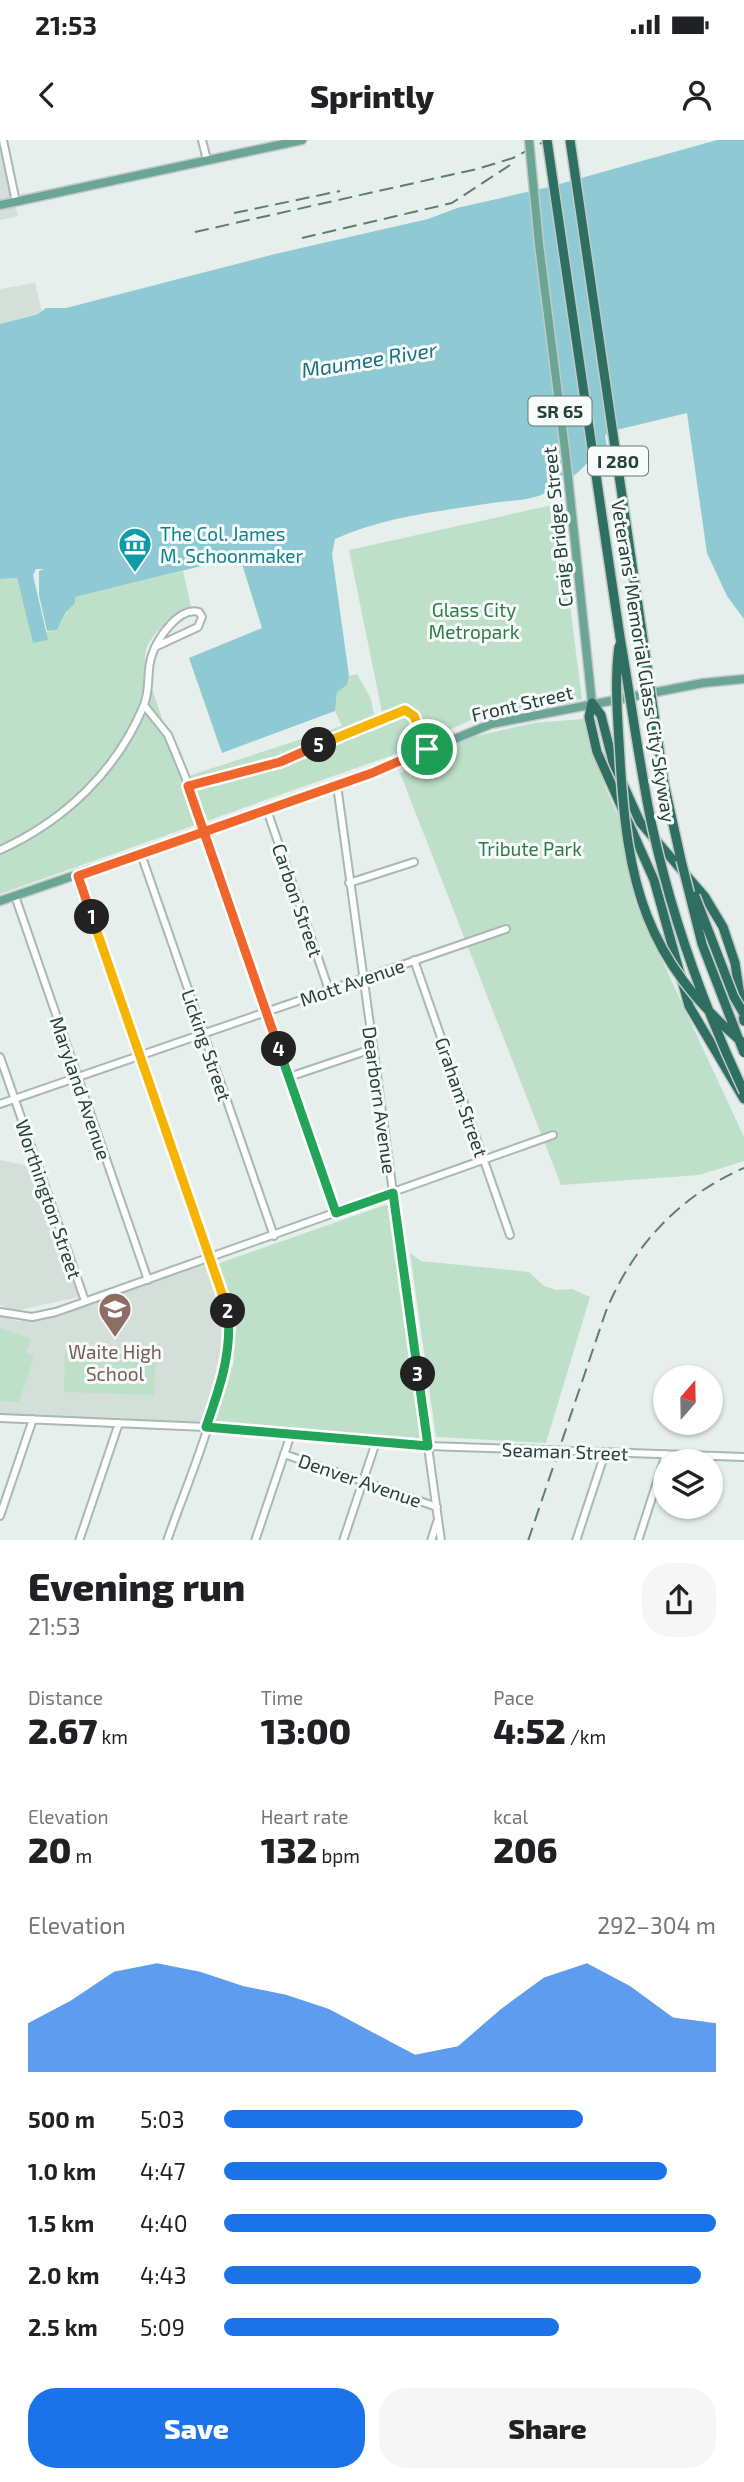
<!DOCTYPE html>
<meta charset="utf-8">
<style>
body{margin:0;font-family:"Exo 2",sans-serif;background:#f6f6f6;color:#202124;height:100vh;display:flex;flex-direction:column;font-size:26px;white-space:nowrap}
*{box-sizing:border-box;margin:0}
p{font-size:23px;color:#757577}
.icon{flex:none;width:38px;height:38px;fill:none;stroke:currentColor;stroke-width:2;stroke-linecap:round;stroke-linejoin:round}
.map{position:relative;height:1400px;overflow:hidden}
.drawer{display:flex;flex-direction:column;background:#fff;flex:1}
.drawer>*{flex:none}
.needle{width:46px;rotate:20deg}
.fabs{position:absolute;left:653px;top:1225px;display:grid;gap:14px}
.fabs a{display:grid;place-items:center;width:70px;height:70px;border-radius:50%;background:#fff;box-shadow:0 2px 5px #0004;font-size:35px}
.pin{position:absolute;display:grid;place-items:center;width:60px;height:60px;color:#fff;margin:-30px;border:4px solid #fff;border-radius:50%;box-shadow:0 2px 7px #0007}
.km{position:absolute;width:35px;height:35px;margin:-18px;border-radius:50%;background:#222;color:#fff;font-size:19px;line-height:35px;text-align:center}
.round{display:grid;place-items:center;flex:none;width:74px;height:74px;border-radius:28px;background:#f6f6f6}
.summary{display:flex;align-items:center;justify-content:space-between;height:119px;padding:0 28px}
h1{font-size:38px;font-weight:800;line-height:52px}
.figures{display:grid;grid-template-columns:repeat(3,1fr);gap:10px;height:119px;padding:7px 28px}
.figures div{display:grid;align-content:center}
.figures b{font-size:35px;font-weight:800}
.figures small{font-size:19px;font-weight:400}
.figures p{font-size:19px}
.chart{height:196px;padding:14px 28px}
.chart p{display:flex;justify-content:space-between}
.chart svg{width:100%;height:126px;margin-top:7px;fill:#1a73e8;opacity:.7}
.action{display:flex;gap:14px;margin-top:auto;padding:14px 28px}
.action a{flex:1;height:80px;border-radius:28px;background:#1a73e8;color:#fff;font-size:28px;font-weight:800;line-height:80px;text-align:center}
.action a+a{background:#f6f6f6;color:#202124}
ul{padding:0 28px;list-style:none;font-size:23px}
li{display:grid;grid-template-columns:112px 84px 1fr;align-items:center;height:52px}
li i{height:18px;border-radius:9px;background:#1a73e8}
.status{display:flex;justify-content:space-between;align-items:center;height:49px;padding:0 35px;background:#fff;direction:ltr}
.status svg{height:19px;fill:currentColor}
header{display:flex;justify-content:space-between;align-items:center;height:91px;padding:0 28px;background:#fff;font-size:32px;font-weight:800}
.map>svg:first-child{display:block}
.built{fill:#d4dfda}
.green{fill:#bfe0c8}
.water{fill:#8ec9d4}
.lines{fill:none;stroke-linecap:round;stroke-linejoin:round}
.minor-casing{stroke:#a8b8b2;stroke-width:10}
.major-casing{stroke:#c2cac8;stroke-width:11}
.highway-casing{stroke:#c2cac8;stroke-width:12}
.minor{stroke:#fff;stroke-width:6}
.major{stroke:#6aa596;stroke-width:8}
.highway{stroke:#2f6f62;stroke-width:9}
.rail{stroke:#5f7d75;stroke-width:2;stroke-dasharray:14 7;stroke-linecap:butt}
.major-bridge-casing{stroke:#c2cac8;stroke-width:11;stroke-linecap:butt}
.highway-bridge-casing{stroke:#c2cac8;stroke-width:12;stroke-linecap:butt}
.major-bridge{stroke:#6aa596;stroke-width:8}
.highway-bridge{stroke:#2f6f62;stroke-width:9}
.split-1-casing{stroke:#fff;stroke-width:14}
.split-2-casing{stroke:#fff;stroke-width:14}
.split-3-casing{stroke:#fff;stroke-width:14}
.split-4-casing{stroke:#fff;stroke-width:14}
.split-5-casing{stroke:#fff;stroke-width:14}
.split-6-casing{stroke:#fff;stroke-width:14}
.split-1{stroke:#f0652b;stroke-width:9}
.split-2{stroke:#f5b400;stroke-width:9}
.split-3{stroke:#22a559;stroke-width:9}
.split-4{stroke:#22a559;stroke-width:9}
.split-5{stroke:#f0652b;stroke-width:9}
.split-6{stroke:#f5b400;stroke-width:9}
.labels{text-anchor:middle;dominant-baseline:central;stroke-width:6;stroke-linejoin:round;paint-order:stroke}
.shield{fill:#f7fbf9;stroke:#637a73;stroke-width:2}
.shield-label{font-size:18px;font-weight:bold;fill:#24423a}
.street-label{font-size:19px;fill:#24423a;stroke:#f7fbf9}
.culture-label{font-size:19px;fill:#0d838f;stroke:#f7fbf9;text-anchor:start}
.park-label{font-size:19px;fill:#2d7a4b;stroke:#f7fbf9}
.education-label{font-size:19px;fill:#785e54;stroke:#f7fbf9}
.water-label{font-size:21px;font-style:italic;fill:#1c6f80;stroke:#f7fbf9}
</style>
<div class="status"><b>21:53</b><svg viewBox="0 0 49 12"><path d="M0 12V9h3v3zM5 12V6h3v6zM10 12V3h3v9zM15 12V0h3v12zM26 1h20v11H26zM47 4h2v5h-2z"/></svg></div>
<header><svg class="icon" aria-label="back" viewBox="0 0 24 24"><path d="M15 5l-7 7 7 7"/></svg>Sprintly<svg class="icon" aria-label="person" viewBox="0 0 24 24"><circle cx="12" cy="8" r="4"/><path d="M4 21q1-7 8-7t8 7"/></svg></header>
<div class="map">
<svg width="744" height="1401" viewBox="0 0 744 1401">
<rect width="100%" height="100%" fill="#e6efeb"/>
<path class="built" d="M0,12H3L18,76L0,80Z
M35,143L42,172L0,184V149Z
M0,1020L33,1027L78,1157L15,1171L0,1165Z
M211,1118L227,1169L230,1203L206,1287L0,1278V1175L18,1181L48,1178Z"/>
<path class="green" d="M557,364L582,559L480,576L390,616L0,754V439L17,438L33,503L47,500L46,492L57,490L75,457L183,431L191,466C176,473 151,493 146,510C144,517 146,527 147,534L182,638L342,586L335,571L337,552L346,545L349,536L357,534L371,559L374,575L382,572L349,410Z
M583,579L606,649L620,680L635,762L744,997V1021L699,1035L561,1045L400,633L463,599L534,583Z
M388,1064L421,1301L212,1281L233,1225L235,1183L217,1124Z
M410,1113L421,1121L529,1132L544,1146L556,1150L572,1149L590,1157L546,1303L436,1297Z
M0,1188L31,1199L26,1213L34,1216L19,1262L0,1261Z
M65,1210L156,1214L154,1255L64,1252Z"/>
<path class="water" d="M717,0H744V479L727,456L707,413L687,273L608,292L605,296L607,307L595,308C590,329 555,351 535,357C521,361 506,361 492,363C440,371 383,377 335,399L332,414L349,536L347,545L337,552L335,571L222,613L189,518L262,488L241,421L218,422L75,457V463L66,472L57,490L47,491L39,455V431L44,429H36L33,435L48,500L33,503L17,438L0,439V184L38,174L46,168H66L275,114L428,79L457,68L549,47Z"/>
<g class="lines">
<defs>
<path id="minor" d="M3,0L16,62
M202,0L207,20
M155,507L198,487L202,477L199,472C179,466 157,499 152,515C146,530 151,547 144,565L168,595L185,636L336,1073
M337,645L441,1401
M188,646L280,622L405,570L414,576L427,609
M267,670L329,850
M0,710C64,681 117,631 144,565
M141,714L274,1096
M78,736L227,1169C235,1238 190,1334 167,1401
M349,743L414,722
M15,756L148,1140
M414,820L510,1095
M0,917L85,1161
M289,937L372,909
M0,964L506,789
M0,1172L32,1177L56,1172L553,995
M0,1278L206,1287L428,1306L744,1317
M284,1314L437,1367
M0,1376L33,1279
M79,1401L119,1283
M255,1401L291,1294
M343,1401L376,1302
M431,1401L437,1382
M576,1401L605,1313
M638,1401L666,1314"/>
<path id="major" d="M0,65L302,0
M539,104L566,318L592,563
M0,761L372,633L491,584L703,543L744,539"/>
<path id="highway" d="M603,383L620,497
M592,563L589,577L597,612L654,740L689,866L744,959
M592,563L601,575L613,622L640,682L705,757L723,787L735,823L744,881
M664,643L681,720"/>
</defs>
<use href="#minor" class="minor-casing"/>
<use href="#major" class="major-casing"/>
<use href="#highway" class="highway-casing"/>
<use href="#minor" class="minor"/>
<use href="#major" class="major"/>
<use href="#highway" class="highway"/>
<path class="rail" d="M234,73L340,51
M195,92L477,29L513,18L547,0
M302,98L452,63L510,25
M528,1401L606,1171C633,1106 679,1056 744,1028"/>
<defs>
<path id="major-bridge" d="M529,0L539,104"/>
<path id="highway-bridge" d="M547,0L603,383
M570,0L664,643
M620,497C631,560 639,624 652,686C672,778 704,867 744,952
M619,506C614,542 618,582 620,618C627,743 644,819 744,904
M681,720L702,804L744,913
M695,756L734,857L744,874"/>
</defs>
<use href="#major-bridge" class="major-bridge-casing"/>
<use href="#highway-bridge" class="highway-bridge-casing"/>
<use href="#major-bridge" class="major-bridge"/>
<use href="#highway-bridge" class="highway-bridge"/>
</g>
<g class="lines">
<defs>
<path id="split-1" d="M92,777L78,736L372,633L427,609"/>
<path id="split-2" d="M92,777L228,1171"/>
<path id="split-3" d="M228,1171C232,1213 220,1247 206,1287L428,1306L418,1234"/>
<path id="split-4" d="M279,909L336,1073L393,1053L418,1234"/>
<path id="split-5" d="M279,909L188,646L280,622L319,605"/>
<path id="split-6" d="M319,605L405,570L414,576L427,609"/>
</defs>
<use href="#split-1" class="split-1-casing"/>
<use href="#split-2" class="split-2-casing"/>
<use href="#split-3" class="split-3-casing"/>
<use href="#split-4" class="split-4-casing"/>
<use href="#split-5" class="split-5-casing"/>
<use href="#split-6" class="split-6-casing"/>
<use href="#split-1" class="split-1"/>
<use href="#split-2" class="split-2"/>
<use href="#split-3" class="split-3"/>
<use href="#split-4" class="split-4"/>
<use href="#split-5" class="split-5"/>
<use href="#split-6" class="split-6"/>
</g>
<defs>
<symbol id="museum-pin" viewBox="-11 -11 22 30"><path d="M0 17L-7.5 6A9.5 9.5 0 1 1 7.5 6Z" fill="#0f9aa8" stroke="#f7fbf9"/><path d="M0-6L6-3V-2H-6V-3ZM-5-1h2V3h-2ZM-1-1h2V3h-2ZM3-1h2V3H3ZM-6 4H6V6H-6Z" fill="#fff"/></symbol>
<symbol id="school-pin" viewBox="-11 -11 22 30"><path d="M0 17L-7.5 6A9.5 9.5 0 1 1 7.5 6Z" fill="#8d6e63" stroke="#f7fbf9"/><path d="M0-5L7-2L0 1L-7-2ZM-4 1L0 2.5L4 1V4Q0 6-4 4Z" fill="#fff"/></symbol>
</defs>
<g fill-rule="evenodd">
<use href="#museum-pin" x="116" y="385" width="38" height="52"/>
<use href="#school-pin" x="96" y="1150" width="38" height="52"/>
</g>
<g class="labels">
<g class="shield">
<rect x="528.5" y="256.5" width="63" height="29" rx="5"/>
<rect x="588" y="306.5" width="60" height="29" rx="5"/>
</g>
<g class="shield-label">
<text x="560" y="271">SR 65</text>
<text x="618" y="321">I 280</text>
</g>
<g class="street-label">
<text transform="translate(557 387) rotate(-96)">Craig Bridge Street</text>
<text transform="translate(644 521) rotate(81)">Veterans' Memorial Glass City Skyway</text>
<text transform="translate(522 563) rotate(-13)">Front Street</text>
<text transform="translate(298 760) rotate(71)">Carbon Street</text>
<text transform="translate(352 842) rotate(-19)">Mott Avenue</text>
<text transform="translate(207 905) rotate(71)">Licking Street</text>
<text transform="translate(81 948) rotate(71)">Maryland Avenue</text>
<text transform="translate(462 957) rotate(71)">Graham Street</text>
<text transform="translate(380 960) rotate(82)">Dearborn Avenue</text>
<text transform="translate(49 1059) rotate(71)">Worthington Street</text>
<text transform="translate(565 1311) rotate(2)">Seaman Street</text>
<text transform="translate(360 1340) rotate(19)">Denver Avenue</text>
</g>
<g class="culture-label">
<text x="160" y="393">The Col. James<tspan x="160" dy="22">M. Schoonmaker</tspan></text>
</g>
<g class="park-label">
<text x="474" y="469">Glass City<tspan x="474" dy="22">Metropark</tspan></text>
<text x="530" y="708">Tribute Park</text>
</g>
<g class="education-label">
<text x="115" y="1211">Waite High<tspan x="115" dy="22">School</tspan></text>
</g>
<g class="water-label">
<text transform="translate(369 219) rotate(-9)">Maumee River</text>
</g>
</g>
</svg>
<div class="fabs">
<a><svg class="needle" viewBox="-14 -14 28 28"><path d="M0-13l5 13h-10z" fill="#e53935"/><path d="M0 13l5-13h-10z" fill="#757577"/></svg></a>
<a><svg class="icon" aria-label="layers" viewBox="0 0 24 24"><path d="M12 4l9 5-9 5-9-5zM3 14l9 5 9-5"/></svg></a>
</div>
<div class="pin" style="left:427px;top:609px;background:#1e9e55"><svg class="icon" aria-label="arrive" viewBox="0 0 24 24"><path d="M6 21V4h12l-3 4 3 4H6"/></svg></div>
<b class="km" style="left:92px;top:777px">1</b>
<b class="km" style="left:228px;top:1171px">2</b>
<b class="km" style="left:418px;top:1234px">3</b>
<b class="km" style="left:279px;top:909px">4</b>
<b class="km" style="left:319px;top:605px">5</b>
</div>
<section class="drawer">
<div class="summary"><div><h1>Evening run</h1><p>21:53</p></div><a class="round"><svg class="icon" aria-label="share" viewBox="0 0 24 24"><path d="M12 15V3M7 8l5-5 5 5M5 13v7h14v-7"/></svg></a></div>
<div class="figures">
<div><p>Distance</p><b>2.67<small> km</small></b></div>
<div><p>Time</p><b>13:00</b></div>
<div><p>Pace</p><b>4:52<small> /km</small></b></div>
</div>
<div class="figures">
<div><p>Elevation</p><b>20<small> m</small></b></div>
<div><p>Heart rate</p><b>132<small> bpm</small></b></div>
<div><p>kcal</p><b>206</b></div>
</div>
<div class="chart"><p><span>Elevation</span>292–304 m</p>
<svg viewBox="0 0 160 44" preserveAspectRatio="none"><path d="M0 44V27L10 19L20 9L30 6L40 9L50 14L60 17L70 22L80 30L90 38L100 35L110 22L120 11L130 6L140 14L150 25L160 27V44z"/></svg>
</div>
<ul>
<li><b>500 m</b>5:03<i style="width:73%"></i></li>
<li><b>1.0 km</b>4:47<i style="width:90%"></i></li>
<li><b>1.5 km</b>4:40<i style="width:100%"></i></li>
<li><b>2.0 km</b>4:43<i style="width:97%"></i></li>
<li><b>2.5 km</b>5:09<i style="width:68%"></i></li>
</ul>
<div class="action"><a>Save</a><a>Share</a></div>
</section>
